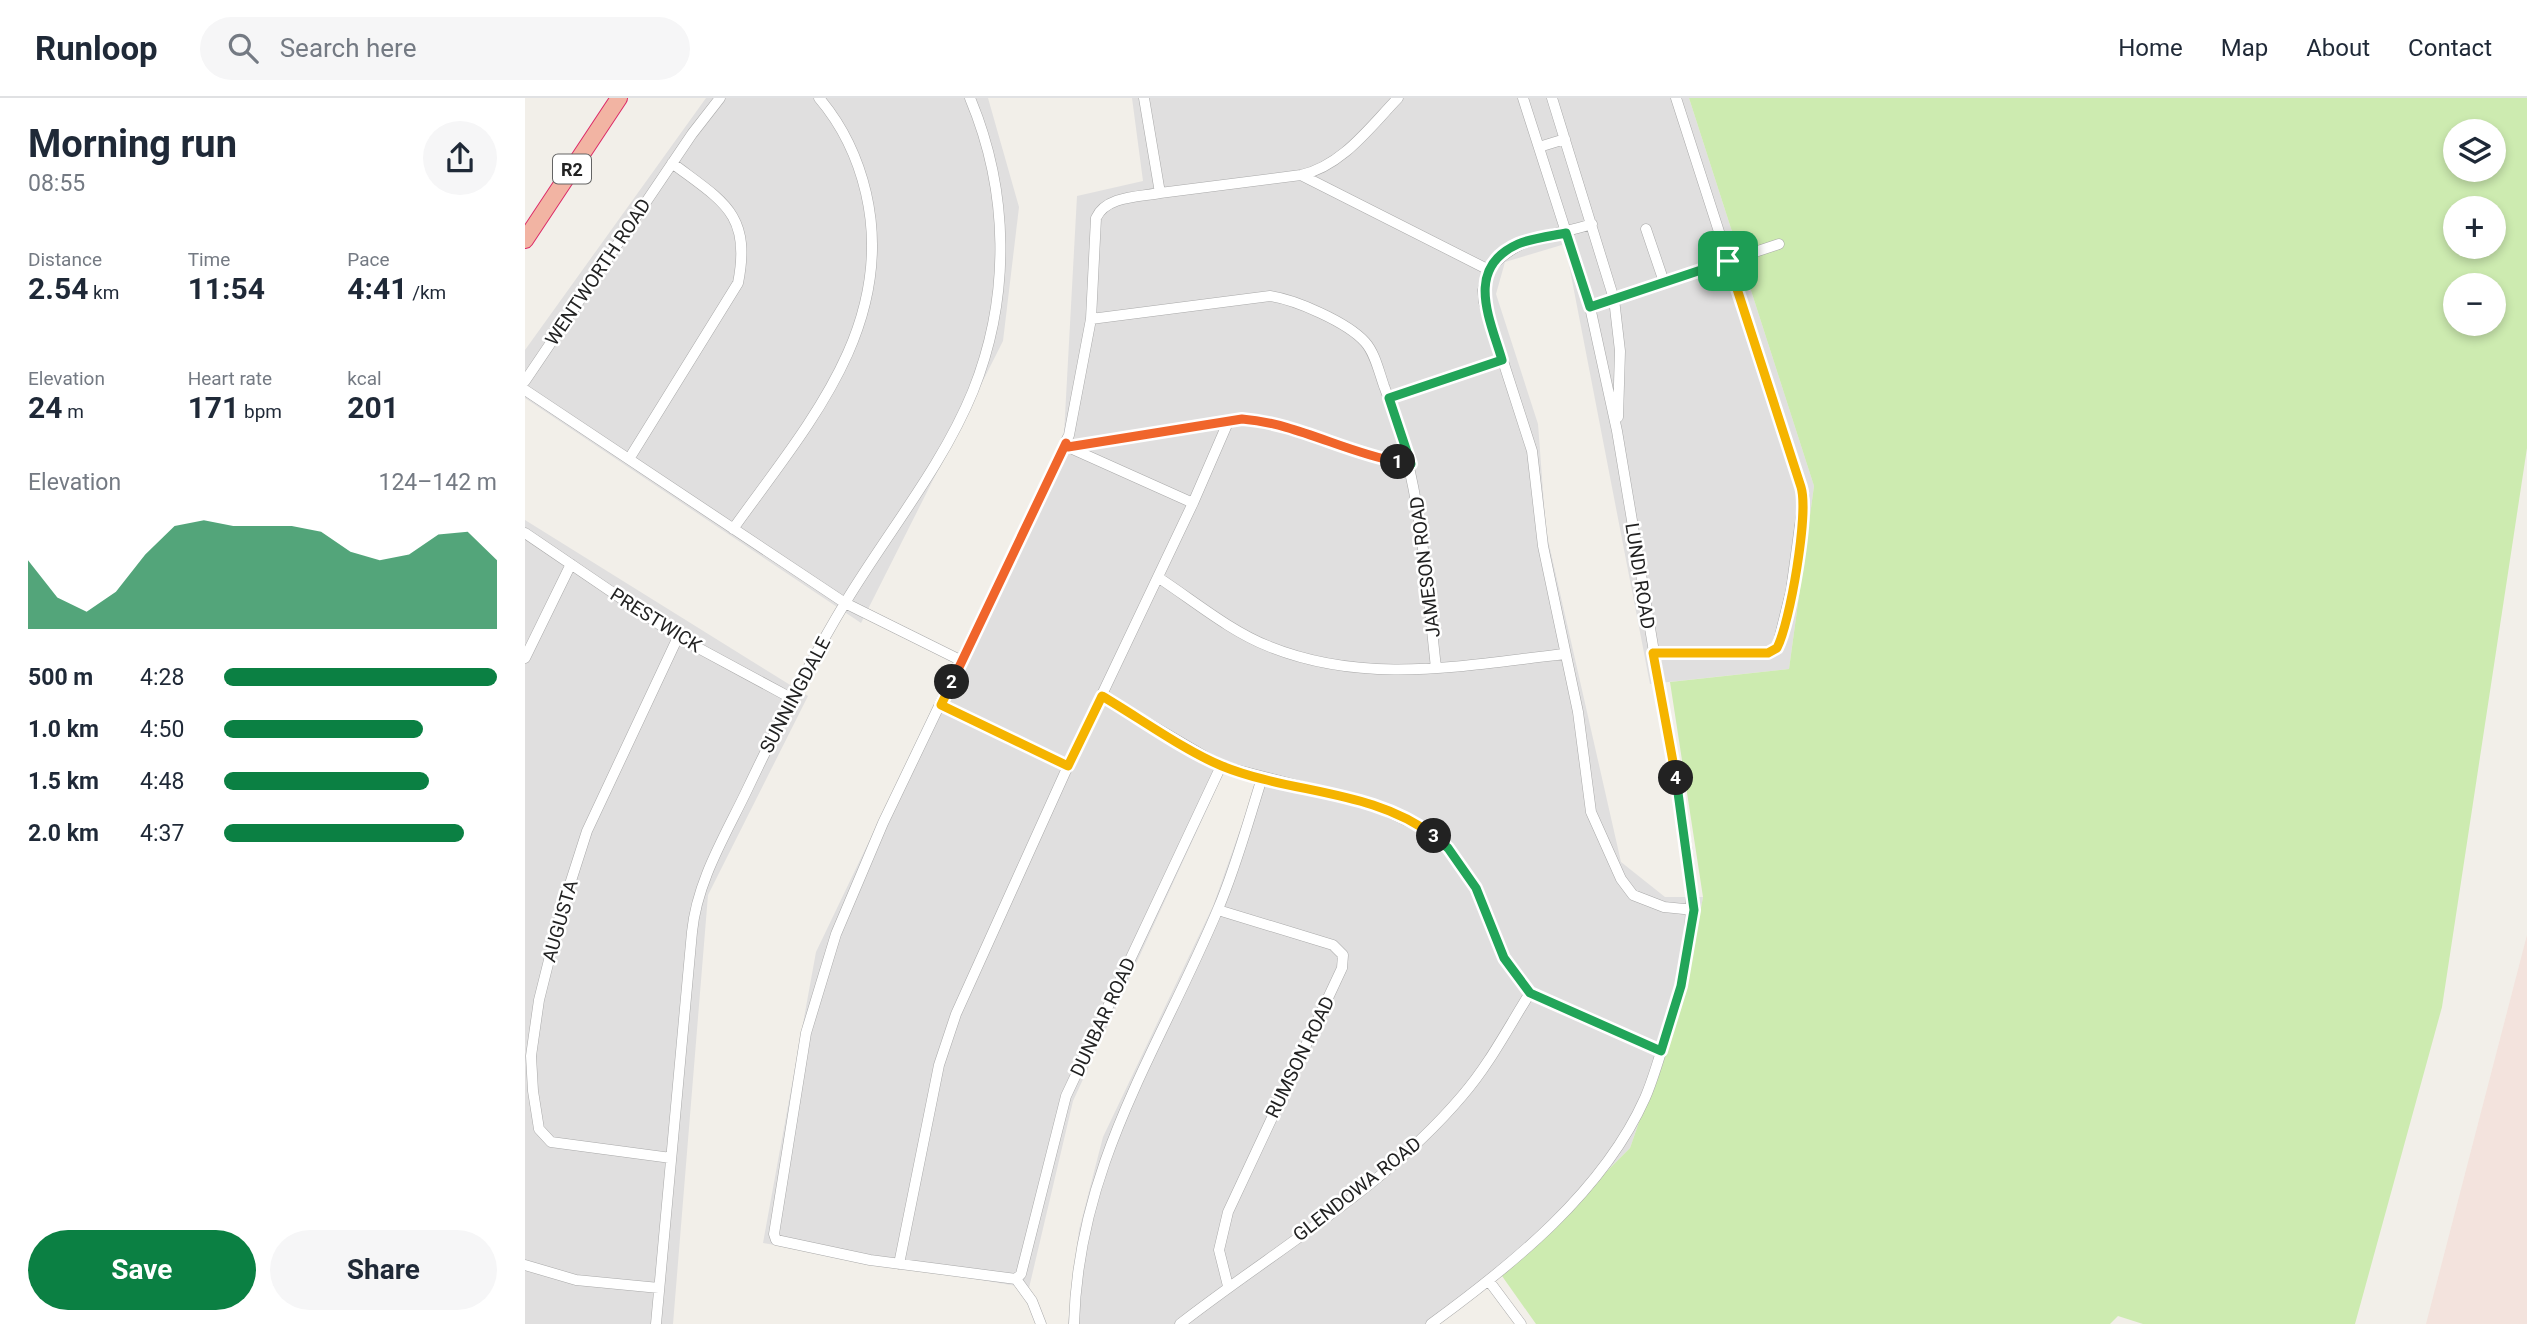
<!DOCTYPE html>
<meta charset="utf-8">
<style>
body{margin:0;font-family:Roboto,sans-serif;background:#f6f6f7;color:#1f2937;height:100vh;display:flex;flex-direction:column;font-size:26px;white-space:nowrap}
*{box-sizing:border-box;margin:0}
p{font-size:23px;color:#747a83}
.icon{flex:none;width:38px;height:38px;fill:none;stroke:currentColor;stroke-width:2;stroke-linecap:round;stroke-linejoin:round}
.map{position:relative;flex:1;overflow:hidden}
.sheet{display:flex;flex-direction:column;background:#fff;width:525px}
.sheet>*{flex:none}
.controls{position:absolute;left:1918px;top:21px;display:grid;gap:14px}
.controls a{display:grid;place-items:center;width:63px;height:63px;border-radius:50%;background:#fff;box-shadow:0 4px 10px #0003;font-size:35px}
.pin{position:absolute;display:grid;place-items:center;width:60px;height:60px;color:#fff;margin:-30px;border-radius:14px;box-shadow:0 4px 10px #0006}
.km{position:absolute;width:35px;height:35px;margin:-18px;border-radius:50%;background:#222;color:#fff;font-size:19px;line-height:35px;text-align:center}
.round{display:grid;place-items:center;flex:none;width:74px;height:74px;border-radius:37px;background:#f6f6f7}
.overview{display:flex;align-items:center;justify-content:space-between;height:119px;padding:0 28px}
h1{font-size:38px;font-weight:700;line-height:52px}
.metrics{display:grid;grid-template-columns:repeat(3,1fr);gap:10px;height:119px;padding:7px 28px}
.metrics div{display:grid;align-content:center}
.metrics b{font-size:30px;font-weight:700}
.metrics small{font-size:19px;font-weight:400}
.metrics p{font-size:19px}
.chart{height:196px;padding:14px 28px}
.chart p{display:flex;justify-content:space-between}
.chart svg{width:100%;height:126px;margin-top:7px;fill:#0b8043;opacity:.7}
.cta{display:flex;gap:14px;margin-top:auto;padding:14px 28px}
.cta a{flex:1;height:80px;border-radius:42px;background:#0b8043;color:#fff;font-size:28px;font-weight:700;line-height:80px;text-align:center}
.cta a+a{background:#f6f6f7;color:#1f2937}
ul{padding:0 28px;list-style:none;font-size:23px}
li{display:grid;grid-template-columns:112px 84px 1fr;align-items:center;height:52px}
li i{height:18px;border-radius:9px;background:#0b8043}
header{display:flex;align-items:center;gap:42px;box-sizing:border-box;height:98px;padding:0 35px;background:#fff;border-bottom:2px solid #e0e1e3}
header strong{font-size:33px}
nav{display:flex;gap:38px;margin-inline-start:auto;font-size:24px}
.search{width:490px;height:63px;background:#f6f6f7;display:flex;align-items:center;gap:18px;box-sizing:border-box;padding:0 24px;border-radius:38px;color:#747a83;font-size:26px}
main{display:flex;flex:1;min-height:0}
.map>svg:first-child{display:block}
.residential{fill:#e0dfdf}
.military{fill:#f3e3dd}
.grass{fill:#cdebb0;fill-rule:evenodd}
.lines{fill:none;stroke-linecap:round;stroke-linejoin:round}
.minor-casing{stroke:#a9a9a9;stroke-width:11}
.trunk-casing{stroke:#dc2a67;stroke-width:18}
.minor{stroke:#fff;stroke-width:10}
.trunk{stroke:#f2b4a3;stroke-width:16}
.split-1-casing{stroke:#fff;stroke-width:14}
.split-2-casing{stroke:#fff;stroke-width:14}
.split-3-casing{stroke:#fff;stroke-width:14}
.split-4-casing{stroke:#fff;stroke-width:14}
.split-5-casing{stroke:#fff;stroke-width:14}
.split-1{stroke:#22a559;stroke-width:9}
.split-2{stroke:#f0652b;stroke-width:9}
.split-3{stroke:#f5b400;stroke-width:9}
.split-4{stroke:#22a559;stroke-width:9}
.split-5{stroke:#f5b400;stroke-width:9}
.labels{text-anchor:middle;dominant-baseline:central;stroke-width:5;stroke-linejoin:round;paint-order:stroke}
.shield{fill:#fff;stroke:#646464;stroke-width:2}
.shield-label{font-size:18px;font-weight:bold;fill:#222}
.street-label{font-size:19px;fill:#222;stroke:#fff}
</style>
<header>
<strong>Runloop</strong>
<div class="search"><svg class="icon" aria-label="search" viewBox="0 0 24 24"><circle cx="10" cy="10" r="6"/><path d="M15 15l6 6"/></svg>Search here</div>
<nav><a>Home</a><a>Map</a><a>About</a><a>Contact</a></nav>
</header>
<main>
<section class="sheet">
<div class="overview"><div><h1>Morning run</h1><p>08:55</p></div><a class="round"><svg class="icon" aria-label="share" viewBox="0 0 24 24"><path d="M12 15V3M7 8l5-5 5 5M5 13v7h14v-7"/></svg></a></div>
<div class="metrics">
<div><p>Distance</p><b>2.54<small> km</small></b></div>
<div><p>Time</p><b>11:54</b></div>
<div><p>Pace</p><b>4:41<small> /km</small></b></div>
</div>
<div class="metrics">
<div><p>Elevation</p><b>24<small> m</small></b></div>
<div><p>Heart rate</p><b>171<small> bpm</small></b></div>
<div><p>kcal</p><b>201</b></div>
</div>
<div class="chart"><p><span>Elevation</span>124–142 m</p>
<svg viewBox="0 0 160 44" preserveAspectRatio="none"><path d="M0 44V20L10 33L20 38L30 31L40 18L50 8L60 6L70 8L80 8L90 8L100 10L110 17L120 20L130 18L140 11L150 10L160 20V44z"/></svg>
</div>
<ul>
<li><b>500 m</b>4:28<i style="width:100%"></i></li>
<li><b>1.0 km</b>4:50<i style="width:73%"></i></li>
<li><b>1.5 km</b>4:48<i style="width:75%"></i></li>
<li><b>2.0 km</b>4:37<i style="width:88%"></i></li>
</ul>
<div class="cta"><a>Save</a><a>Share</a></div>
</section>
<div class="map">
<svg width="2002" height="1226" viewBox="0 0 2002 1226">
<rect width="100%" height="100%" fill="#f2efe9"/>
<path class="residential" d="M181,0H463L494,109L478,243L336,525L0,300V252Z
M607,0H1164L1289,388L1264,571L1125,586L1040,146L980,164L971,196L1013,326L1021,433L1096,764L1140,799H1178L1162,886L1105,1050L977,1178L912,1226H543L554,1132L578,1039L688,808L732,684L699,674L548,1003L504,1190L238,1145L291,854L539,336L552,98L618,83Z
M0,422L283,598L183,797L148,1226H0Z"/>
<path class="military" d="M2002,837V1226H1901Z"/>
<path class="grass" d="M1164,0H2002V350L1917,909L1830,1226H1618L1593,1218L1585,1226H1011L977,1178L1105,1050L1162,886L1178,799L1145,584L1264,571L1289,388ZM1930,33H1969V72H1930ZM1930,110H1969V149H1930ZM1930,187H1969V226H1930Z"/>
<g class="lines">
<defs>
<path id="minor" d="M619,0L635,95L776,77C817,68 845,29 873,0
M1027,0L1089,201L1095,253L1093,319
M1014,49L1040,41
M776,77L964,172C992,137 1027,139 1067,126
M1121,131L1139,184
M964,172L958,192L959,204L1007,353L1018,448L1053,614L1066,714L1096,781L1108,797L1139,809L1169,812
M1065,209L1254,146
M566,221L745,198C771,202 822,224 840,244C850,255 854,274 859,288C896,382 900,470 911,570
M0,283L167,36L195,0
M0,292L320,505L437,563
M864,300L977,262
M543,349L717,321C776,326 827,359 886,366
M543,349L668,405L704,322
M104,361L213,185C227,115 197,103 147,65
M208,431C280,330 372,229 341,95C333,61 317,27 294,0
M0,435L153,539L266,600
M634,480C669,503 705,533 743,548C842,588 939,567 1040,556
M1128,555H1243L1252,550L1266,493L1279,398L1151,0
M0,560L46,466
M577,598L696,668L849,707L899,731L923,750L951,790L979,860L1005,895L1136,953
M416,607L543,668
M693,812L808,847L818,857L817,870L703,1114L694,1152L703,1188
M146,1060L26,1044L14,1031L8,993L6,958L14,902L36,814L62,733L153,539
M374,1166L414,967L431,916L543,668L668,405
M0,1167L51,1182L134,1190
M491,1181L345,1162L251,1142L249,1136L281,935L311,836L358,725L544,337L566,221L571,120C581,98 613,99 635,95
M491,1181L496,1176L541,998L696,668
M491,1181L507,1203L516,1226
M964,1183L996,1226
M131,1226L167,834C172,783 200,738 222,692C252,629 283,566 320,505C362,435 417,369 448,293C486,198 484,93 445,0
M549,1226C553,1066 634,952 693,811C711,769 723,724 737,680
M655,1226C750,1152 859,1090 937,998C964,967 983,930 1005,895
M906,1226C987,1167 1078,1094 1120,1000C1130,977 1136,952 1144,929C1164,866 1171,817 1162,751L1092,333L1065,209L998,0"/>
<path id="trunk" d="M0,142L94,0"/>
</defs>
<use href="#minor" class="minor-casing"/>
<use href="#trunk" class="trunk-casing"/>
<use href="#minor" class="minor"/>
<use href="#trunk" class="trunk"/>
</g>
<g class="lines">
<defs>
<path id="split-1" d="M873,364L886,366L864,300L977,262C965,221 939,170 993,146C1007,140 1026,138 1041,135L1065,209L1203,163"/>
<path id="split-2" d="M427,584L541,345L543,349L717,321C771,325 819,354 873,364"/>
<path id="split-3" d="M427,584L416,607L543,668L577,598C613,619 660,653 697,668C766,696 848,691 909,738"/>
<path id="split-4" d="M909,738L923,750L951,790L979,860L1005,895L1136,953L1156,888L1169,812L1151,680"/>
<path id="split-5" d="M1151,680L1128,555H1243L1252,550C1265,525 1284,415 1276,389L1203,163"/>
</defs>
<use href="#split-1" class="split-1-casing"/>
<use href="#split-2" class="split-2-casing"/>
<use href="#split-3" class="split-3-casing"/>
<use href="#split-4" class="split-4-casing"/>
<use href="#split-5" class="split-5-casing"/>
<use href="#split-1" class="split-1"/>
<use href="#split-2" class="split-2"/>
<use href="#split-3" class="split-3"/>
<use href="#split-4" class="split-4"/>
<use href="#split-5" class="split-5"/>
</g>
<g class="labels">
<rect class="shield" x="28" y="56.5" width="38" height="29" rx="5"/>
<g class="shield-label">
<text x="47" y="71">R2</text>
</g>
<g class="street-label">
<text transform="translate(73 174) rotate(-56)">WENTWORTH ROAD</text>
<text transform="translate(900 469) rotate(-97)">JAMESON ROAD</text>
<text transform="translate(1115 478) rotate(81)">LUNDI ROAD</text>
<text transform="translate(131 522) rotate(32)">PRESTWICK</text>
<text transform="translate(270 597) rotate(-62)">SUNNINGDALE</text>
<text transform="translate(35 823) rotate(-74)">AUGUSTA</text>
<text transform="translate(578 919) rotate(-65)">DUNBAR ROAD</text>
<text transform="translate(775 959) rotate(-64)">RUMSON ROAD</text>
<text transform="translate(832 1091) rotate(-38)">GLENDOWA ROAD</text>
</g>
</g>
</svg>
<div class="controls">
<a><svg class="icon" aria-label="layers" viewBox="0 0 24 24"><path d="M12 4l9 5-9 5-9-5zM3 14l9 5 9-5"/></svg></a>
<a>+</a>
<a>−</a>
</div>
<div class="pin" style="left:1203px;top:163px;background:#1e9e55"><svg class="icon" aria-label="arrive" viewBox="0 0 24 24"><path d="M6 21V4h12l-3 4 3 4H6"/></svg></div>
<b class="km" style="left:873px;top:364px">1</b>
<b class="km" style="left:427px;top:584px">2</b>
<b class="km" style="left:909px;top:738px">3</b>
<b class="km" style="left:1151px;top:680px">4</b>
</div>
</main>
